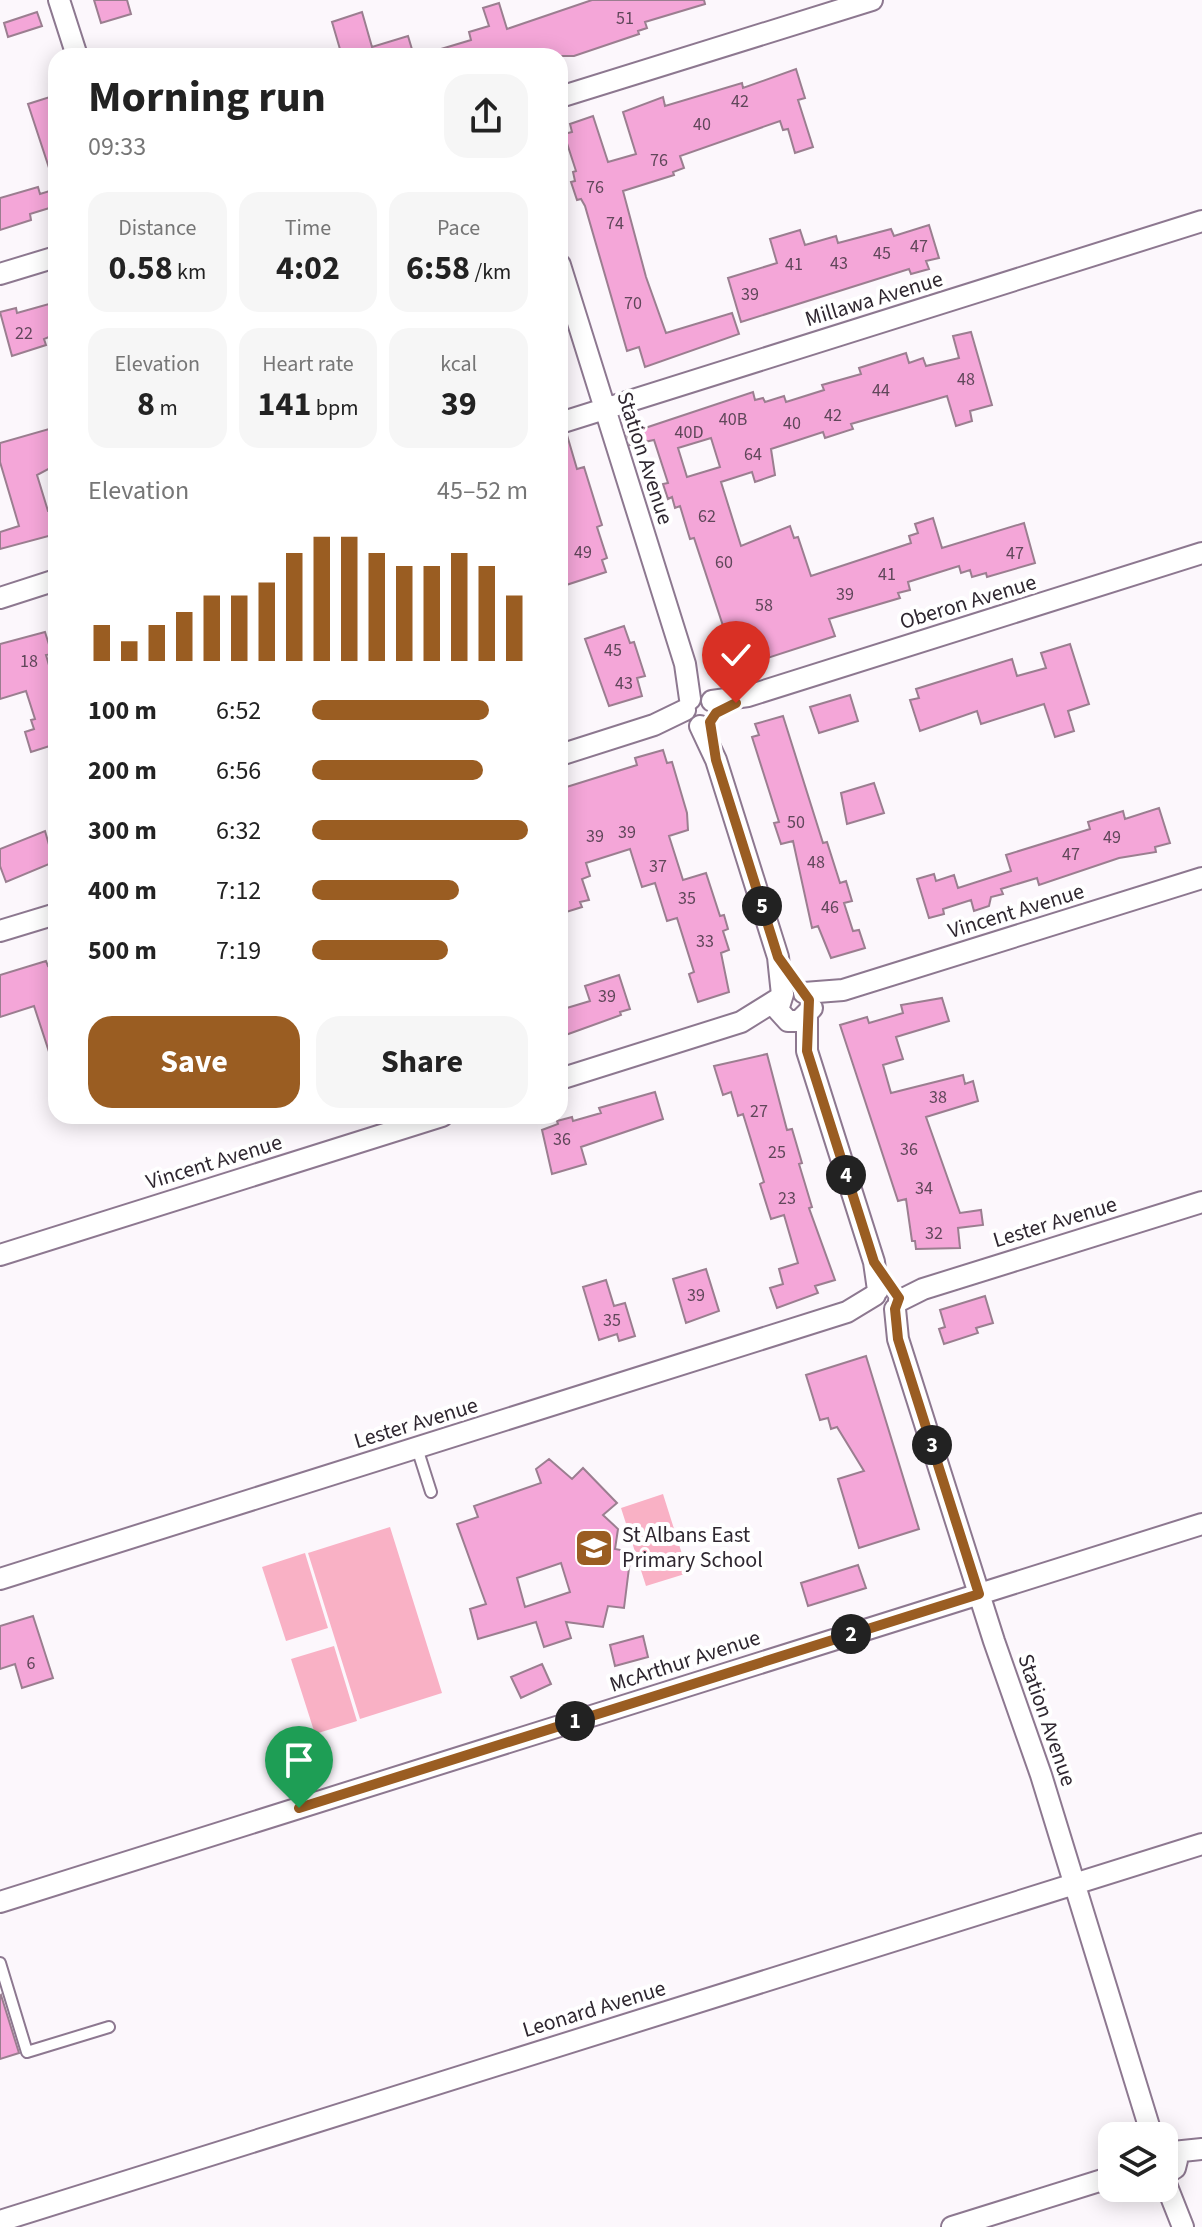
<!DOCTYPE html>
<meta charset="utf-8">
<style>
body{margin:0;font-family:"Source Sans 3",sans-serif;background:#f6f6f6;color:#222;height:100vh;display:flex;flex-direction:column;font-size:30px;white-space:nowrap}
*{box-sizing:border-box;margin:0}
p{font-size:26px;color:#767676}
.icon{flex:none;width:44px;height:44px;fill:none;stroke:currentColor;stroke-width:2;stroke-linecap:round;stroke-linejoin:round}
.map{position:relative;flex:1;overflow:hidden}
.details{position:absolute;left:48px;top:48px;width:520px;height:1076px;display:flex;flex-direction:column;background:#fff;border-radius:24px;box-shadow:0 4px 20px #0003}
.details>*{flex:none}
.controls{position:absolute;left:1098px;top:2122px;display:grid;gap:16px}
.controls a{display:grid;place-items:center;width:80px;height:80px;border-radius:16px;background:#fff;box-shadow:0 4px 20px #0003;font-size:40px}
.pin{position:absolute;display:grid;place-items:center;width:68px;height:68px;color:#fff;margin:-82px -34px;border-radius:50% 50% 50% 0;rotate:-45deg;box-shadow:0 0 8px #0007}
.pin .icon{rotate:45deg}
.km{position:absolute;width:40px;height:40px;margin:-20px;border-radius:50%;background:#222;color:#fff;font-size:22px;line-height:40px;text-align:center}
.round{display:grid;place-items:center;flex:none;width:84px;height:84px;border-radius:24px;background:#f6f6f6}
.summary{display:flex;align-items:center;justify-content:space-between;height:136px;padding:0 40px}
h1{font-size:44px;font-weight:700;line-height:60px}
.stats{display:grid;grid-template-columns:repeat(3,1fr);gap:12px;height:136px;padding:8px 40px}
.stats div{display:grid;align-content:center;border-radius:20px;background:#f6f6f6;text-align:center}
.stats b{font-size:34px;font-weight:700}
.stats small{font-size:22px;font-weight:400}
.stats p{font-size:22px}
.chart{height:224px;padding:16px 40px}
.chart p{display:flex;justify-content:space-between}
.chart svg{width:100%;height:144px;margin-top:8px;stroke:#9a5d22;stroke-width:6}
.action{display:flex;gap:16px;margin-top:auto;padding:16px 40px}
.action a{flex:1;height:92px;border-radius:24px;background:#9a5d22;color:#fff;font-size:32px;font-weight:700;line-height:92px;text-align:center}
.action a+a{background:#f6f6f6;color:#222}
ul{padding:0 40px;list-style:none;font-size:26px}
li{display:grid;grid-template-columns:128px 96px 1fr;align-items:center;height:60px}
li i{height:20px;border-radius:10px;background:#9a5d22}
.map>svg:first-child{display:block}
.green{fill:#f9b1c5}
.building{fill:#f4a6d8;stroke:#9b7e90;stroke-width:2;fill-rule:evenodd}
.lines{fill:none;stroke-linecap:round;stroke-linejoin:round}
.service-casing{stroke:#8d7890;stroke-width:14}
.minor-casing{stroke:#8d7890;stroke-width:24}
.service{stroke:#fff;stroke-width:10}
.minor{stroke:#fff;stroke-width:20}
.route-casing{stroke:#fff;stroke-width:16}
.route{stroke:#9a5d22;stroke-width:10}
.labels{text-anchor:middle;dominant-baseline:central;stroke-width:8;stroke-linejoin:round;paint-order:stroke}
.number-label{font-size:18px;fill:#60475a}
.street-label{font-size:22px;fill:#2f2730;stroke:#fff}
.poi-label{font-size:22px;fill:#2f2730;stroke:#fff;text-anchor:start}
</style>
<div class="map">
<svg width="1202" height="2227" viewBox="0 0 1202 2227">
<rect width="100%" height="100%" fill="#fcf7fc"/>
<path class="green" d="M663,1494L688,1573L646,1586L621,1508Z
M390,1527L442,1693L360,1719L308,1553Z
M305,1553L328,1628L286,1641L262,1567Z
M334,1646L357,1721L315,1734L291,1659Z"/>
<path class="building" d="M94,0H127L131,14L101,23Z
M592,0H704L705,4L645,22L647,28L638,31L639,34L574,56H432L431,52L471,40L469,32L489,26L483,8L499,3L507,29Z
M37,12L42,26L8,37L4,23Z
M362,12L372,47L408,36L414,56H342L332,22Z
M796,69L805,98L798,100L813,147L795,153L788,129L783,130L780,121L680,156L684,168L673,172L674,175L623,191L646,277L666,333L732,313L739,334L645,367L639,347L627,351L585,206L581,199L577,200L571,182L575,181L573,172L576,171L564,134L572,132L570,124L593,116L608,162L636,154L623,112L663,97L665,106L742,83L743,88Z
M56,95V180H53L28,104Z
M38,187L40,194L56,189V206L30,214L31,220L0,230V198Z
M929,225L939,258L926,261L929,269L911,274L909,269L741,322L728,278L777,263L770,239L800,230L805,245L836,236L838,243L891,229L894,236Z
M56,302V334L44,339L46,345L12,356L0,312L16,308L17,313Z
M971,332L992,405L970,411L972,421L956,426L947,396L851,424L853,429L825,438L823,432L771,449L775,475L755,482L752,472L721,482L741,546L790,526L794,538L798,537L811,576L911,543L909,536L918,533L915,524L933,518L942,548L1024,523L1035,563L987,577L986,573L972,577L970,570L961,573L959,566L908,582L910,590L898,593L900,598L829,619L835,636L743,666L739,653L735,648L731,650L694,538L690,539L680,506L675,508L672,497L668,499L663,484L668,483L654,440L630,445L627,434L753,392L755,400L763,398L765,402L784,396L786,402L824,390L822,385L861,374L859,368L906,353L909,363L923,358L926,366L959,358L953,336ZM711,438L720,467L687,477L678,448Z
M56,427V465L37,475L48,511H56V534L0,549V532L19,526L0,462V443Z
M567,435L577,469L584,467L602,525L597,527L607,558L602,560L606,572L560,587V546L566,544L560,525V436Z
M624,626L630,643L634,642L645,676L637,678L642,696L609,706L585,639Z
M45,632L52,654L46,655L56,689V744L31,752L25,732L34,729L31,720L35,719L26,691L0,699V644Z
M1070,644L1089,704L1068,711L1074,731L1055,737L1044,704L981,724L977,711L920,731L910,700L919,698L916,689L1012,659L1017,676L1046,668L1041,653Z
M850,695L858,721L819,733L810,707Z
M783,716L823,843L827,842L840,883L846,881L852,901L844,903L853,931L859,930L865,948L831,958L818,926L812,928L793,841L781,844L774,823L779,822L752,737L759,735L755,724Z
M663,750L667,763L672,762L687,813L688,830L669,836L683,880L706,873L720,916L724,915L728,929L723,931L729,950L721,953L729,992L698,1002L689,974L694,972L677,918L667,921L655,883L642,887L630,849L586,863L590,876L582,879L589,900L580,902L582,907L560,914V789L637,765L635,758Z
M874,783L884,813L847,824L841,793Z
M1159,808L1170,843L1155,847L1156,852L1119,858L1039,885L1037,878L1001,889L1003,894L991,897L989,906L974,911L971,900L943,909L944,914L929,918L917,879L934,874L936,881L954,875L958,888L1011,871L1006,855L1090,829L1088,822L1123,811L1125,819Z
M45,831L54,862L6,882L0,866V849Z
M46,961L48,966L56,964V1064H53L34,1006L0,1017V975Z
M619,975L630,1009L620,1012L621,1015L560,1037V1010L590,1001L585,986Z
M942,998L949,1021L896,1037L903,1059L883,1065L891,1093L963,1075L965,1084L973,1081L978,1101L926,1117L960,1213L981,1210L983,1225L958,1228L960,1248L916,1249L915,1241H912L906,1199L898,1201L840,1025L867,1017L869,1023L903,1013L901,1005Z
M767,1054L787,1130L792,1129L802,1163L799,1164L812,1207L809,1208L835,1280L815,1286L818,1293L777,1308L770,1288L783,1284L779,1269L798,1263L784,1215L771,1219L760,1184L764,1182L743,1114L738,1116L731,1092L723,1095L714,1066Z
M655,1092L663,1119L581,1147L586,1164L552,1174L542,1130L558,1124L557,1121L572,1117L573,1121L601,1113L599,1108Z
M706,1269L719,1311L686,1323L673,1279Z
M606,1280L614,1306L625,1303L635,1336L619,1341L617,1334L599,1340L583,1287Z
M985,1296L993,1323L976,1328L978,1333L944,1344L939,1329L945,1327L940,1310Z
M866,1356L919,1529L859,1548L838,1479L864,1471L837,1427L831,1429L828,1418L820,1420L806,1375Z
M549,1459L572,1479L583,1468L617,1503L603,1515L618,1529L615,1549L631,1552L624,1608L608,1606L603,1627L566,1622L571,1638L544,1647L536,1622L478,1639L470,1609L486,1604L457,1524L478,1517L474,1506L541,1483L536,1469ZM561,1563L570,1592L525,1607L517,1578Z
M858,1565L866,1588L808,1606L801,1583Z
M33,1616L53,1678L22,1688L15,1664L0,1669V1626Z
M643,1636L648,1657L615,1666L610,1645Z
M542,1664L551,1684L521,1698L511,1677Z
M1,1995L19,2053L0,2059V1996Z"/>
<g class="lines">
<defs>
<path id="service" d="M417,1448L431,1492
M0,1963L27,2052L109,2027"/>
<path id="minor" d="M59,0L77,56
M560,97L872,0
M560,265L685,664L690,699
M0,274L56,257
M560,423L1202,221
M0,598L56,580
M712,701L748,696L1202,553
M700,726L716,760L778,957L782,995
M560,755L654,725L685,710
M0,931L56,914
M804,993L843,990L1202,878
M783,994L778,1010L788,1021H799L812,1008
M807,1015V1051L874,1262L878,1290
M560,1079L741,1022L778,999
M0,1255L442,1116
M899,1301L923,1289L1202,1202
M895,1309L898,1339L994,1641L1041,1775L1152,2136
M0,1579L847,1312L875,1295
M0,1902L1202,1524
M1164,2148L1171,2150L1177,2160L1175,2168L1164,2175
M1173,2152L1202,2149
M1164,2179L1183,2227
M0,2221L1202,1844
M952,2227L1112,2177"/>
</defs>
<use href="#service" class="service-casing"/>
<use href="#minor" class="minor-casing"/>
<use href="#service" class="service"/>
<use href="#minor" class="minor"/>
</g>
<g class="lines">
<defs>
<path id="route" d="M299,1808L979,1594L898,1339L895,1309L899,1298L874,1262L807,1051L809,1000L778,957L716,760L710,722L716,713L736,703"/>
</defs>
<use href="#route" class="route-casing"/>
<use href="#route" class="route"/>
</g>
<defs>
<symbol id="school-square" viewBox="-11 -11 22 22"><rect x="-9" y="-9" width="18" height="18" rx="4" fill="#9a5d22" stroke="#fff"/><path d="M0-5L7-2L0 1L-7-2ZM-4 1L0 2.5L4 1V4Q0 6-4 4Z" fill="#fff"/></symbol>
</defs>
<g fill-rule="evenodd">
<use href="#school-square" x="572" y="1526" width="44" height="44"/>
</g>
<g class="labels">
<g class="number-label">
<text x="625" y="18">51</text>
<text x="740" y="101">42</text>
<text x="702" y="124">40</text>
<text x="659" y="160">76</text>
<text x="595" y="187">76</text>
<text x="615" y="223">74</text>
<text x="919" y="246">47</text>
<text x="882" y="253">45</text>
<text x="839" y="263">43</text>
<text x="794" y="264">41</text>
<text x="750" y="294">39</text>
<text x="633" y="303">70</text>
<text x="24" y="333">22</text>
<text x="966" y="379">48</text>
<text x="881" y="390">44</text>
<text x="833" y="415">42</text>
<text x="733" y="419">40B</text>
<text x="792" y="423">40</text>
<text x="689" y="432">40D</text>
<text x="753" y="454">64</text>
<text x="707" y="516">62</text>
<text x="583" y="552">49</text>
<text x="1015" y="553">47</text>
<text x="724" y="562">60</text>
<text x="887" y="574">41</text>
<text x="845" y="594">39</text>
<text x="764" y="605">58</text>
<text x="613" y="650">45</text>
<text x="29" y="661">18</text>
<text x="624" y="683">43</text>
<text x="796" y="822">50</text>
<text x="627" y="832">39</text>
<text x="595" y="836">39</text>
<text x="1112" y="837">49</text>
<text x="1071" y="854">47</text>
<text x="816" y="862">48</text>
<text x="658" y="866">37</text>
<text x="687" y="898">35</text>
<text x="830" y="907">46</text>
<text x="705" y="941">33</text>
<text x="607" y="996">39</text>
<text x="938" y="1097">38</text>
<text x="759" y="1111">27</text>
<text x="562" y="1139">36</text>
<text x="909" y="1149">36</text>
<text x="777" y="1152">25</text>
<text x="924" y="1188">34</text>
<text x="787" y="1198">23</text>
<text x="934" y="1233">32</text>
<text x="696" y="1295">39</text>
<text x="612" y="1320">35</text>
<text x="31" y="1663">6</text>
</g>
<g class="street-label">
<text transform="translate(874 299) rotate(-17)">Millawa Avenue</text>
<text transform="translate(645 458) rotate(72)">Station Avenue</text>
<text transform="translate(968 602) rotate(-17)">Oberon Avenue</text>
<text transform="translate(1016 911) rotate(-17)">Vincent Avenue</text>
<text transform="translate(214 1162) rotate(-17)">Vincent Avenue</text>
<text transform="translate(1055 1222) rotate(-17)">Lester Avenue</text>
<text transform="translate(416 1423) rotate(-17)">Lester Avenue</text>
<text transform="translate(685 1661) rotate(-18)">McArthur Avenue</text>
<text transform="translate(1047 1720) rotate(71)">Station Avenue</text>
<text transform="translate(594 2009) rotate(-17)">Leonard Avenue</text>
</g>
<g class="poi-label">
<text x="622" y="1535">St Albans East<tspan x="622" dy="25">Primary School</tspan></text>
</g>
</g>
</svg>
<div class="controls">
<a><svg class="icon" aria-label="layers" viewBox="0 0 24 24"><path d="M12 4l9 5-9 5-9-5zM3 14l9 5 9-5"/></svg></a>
</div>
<div class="pin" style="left:299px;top:1808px;background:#1e9e55"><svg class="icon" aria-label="arrive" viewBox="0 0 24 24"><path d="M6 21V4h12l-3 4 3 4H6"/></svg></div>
<div class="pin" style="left:736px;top:703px;background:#d93025"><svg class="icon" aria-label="check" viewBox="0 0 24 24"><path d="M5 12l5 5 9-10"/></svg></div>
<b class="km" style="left:575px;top:1721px">1</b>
<b class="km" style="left:851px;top:1634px">2</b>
<b class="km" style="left:932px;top:1445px">3</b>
<b class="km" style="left:846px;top:1175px">4</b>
<b class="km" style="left:762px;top:906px">5</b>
<section class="details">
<div class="summary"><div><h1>Morning run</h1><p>09:33</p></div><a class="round"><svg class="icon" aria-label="share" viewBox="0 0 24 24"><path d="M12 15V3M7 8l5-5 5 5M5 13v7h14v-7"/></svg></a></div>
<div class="stats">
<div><p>Distance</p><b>0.58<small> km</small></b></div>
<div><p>Time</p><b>4:02</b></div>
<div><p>Pace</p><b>6:58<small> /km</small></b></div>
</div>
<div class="stats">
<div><p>Elevation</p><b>8<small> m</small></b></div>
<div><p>Heart rate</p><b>141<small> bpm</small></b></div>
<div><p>kcal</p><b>39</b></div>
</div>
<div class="chart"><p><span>Elevation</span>45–52 m</p>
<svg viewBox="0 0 160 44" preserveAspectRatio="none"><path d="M5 44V33M15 44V38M25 44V33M35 44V29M45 44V24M55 44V24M65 44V20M75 44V11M85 44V6M95 44V6M105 44V11M115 44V15M125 44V15M135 44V11M145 44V15M155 44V24"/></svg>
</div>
<ul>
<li><b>100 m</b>6:52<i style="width:82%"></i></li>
<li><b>200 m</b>6:56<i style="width:79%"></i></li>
<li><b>300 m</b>6:32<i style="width:100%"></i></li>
<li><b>400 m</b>7:12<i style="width:68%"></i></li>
<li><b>500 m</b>7:19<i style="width:63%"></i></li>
</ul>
<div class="action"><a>Save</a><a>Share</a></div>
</section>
</div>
